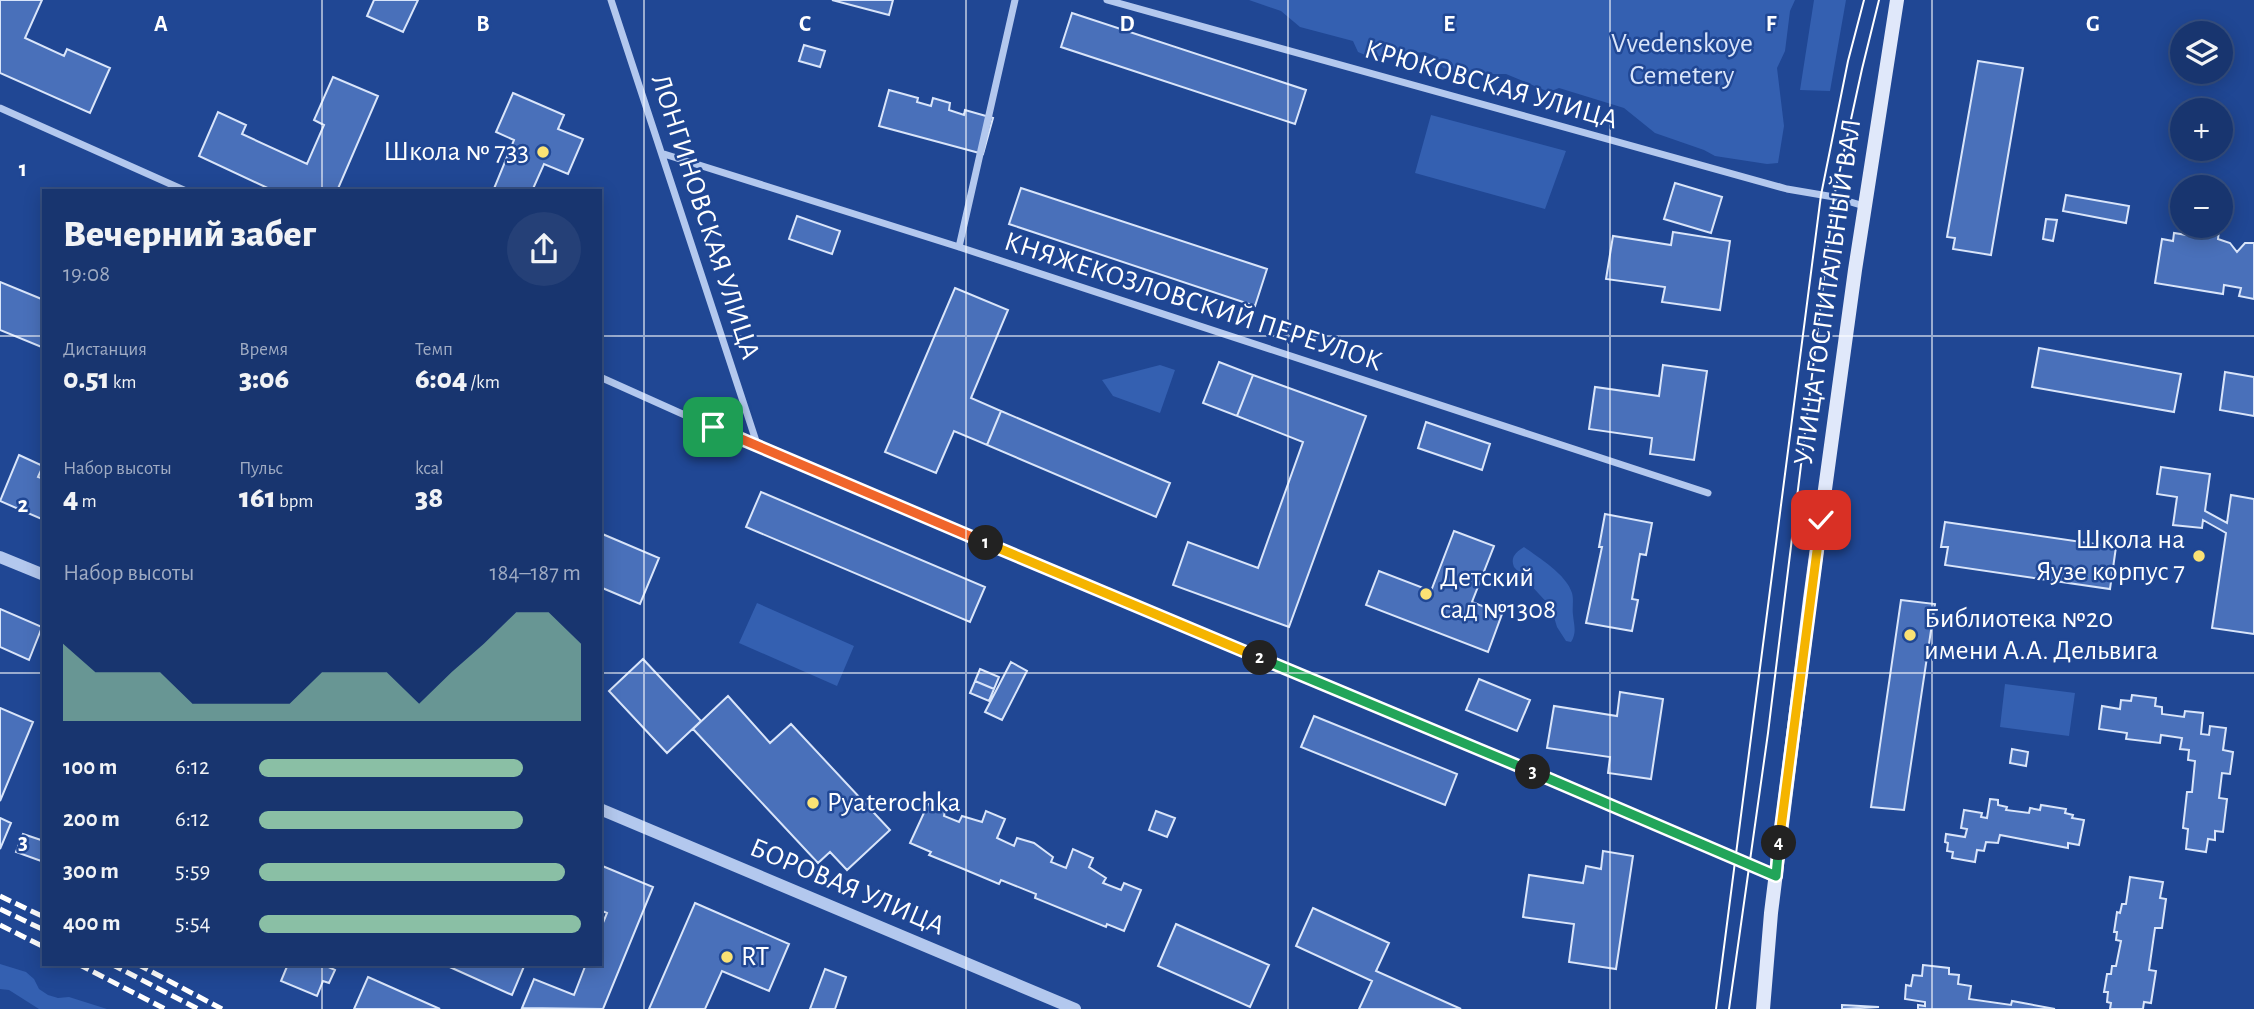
<!DOCTYPE html>
<html lang="ru">
<meta charset="utf-8">
<style>
body{margin:0;font-family:"Alegreya Sans",sans-serif;background:#254077;color:#f1f3f6;height:100vh;display:flex;flex-direction:column;font-size:26px;white-space:nowrap}
*{box-sizing:border-box;margin:0}
p{font-size:23px;color:#9fabc3}
.icon{flex:none;width:38px;height:38px;fill:none;stroke:currentColor;stroke-width:2;stroke-linecap:round;stroke-linejoin:round}
.map{position:relative;flex:1;overflow:hidden}
.sheet{position:absolute;left:42px;top:189px;width:560px;height:777px;display:flex;flex-direction:column;background:#18356f;border-radius:0px;box-shadow:0 4px 18px #0003,0 0 0 2px #365082}
.sheet>*{flex:none}
.controls{position:absolute;left:2170px;top:21px;display:grid;gap:14px}
.controls a{display:grid;place-items:center;width:63px;height:63px;border-radius:50%;background:#18356f;box-shadow:0 4px 18px #0003,0 0 0 2px #365082;font-size:35px}
.pin{position:absolute;display:grid;place-items:center;width:60px;height:60px;color:#fff;margin:-30px;border-radius:14px;box-shadow:0 4px 10px #0006}
.km{position:absolute;width:35px;height:35px;margin:-18px;border-radius:50%;background:#222;color:#fff;font-size:19px;line-height:35px;text-align:center}
.round{display:grid;place-items:center;flex:none;width:74px;height:74px;border-radius:37px;background:#254077}
.headline{display:flex;align-items:center;justify-content:space-between;height:119px;padding:0 21px}
h1{font-size:38px;font-weight:800;line-height:52px}
.figures{display:grid;grid-template-columns:repeat(3,1fr);gap:10px;height:119px;padding:7px 21px}
.figures div{display:grid;align-content:center}
.figures b{font-size:30px;font-weight:800}
.figures small{font-size:19px;font-weight:400}
.figures p{font-size:19px}
.chart{height:196px;padding:14px 21px}
.chart p{display:flex;justify-content:space-between}
.chart svg{width:100%;height:126px;margin-top:7px;fill:#8abfa5;opacity:.7}
ul{padding:0 21px;list-style:none;font-size:23px}
li{display:grid;grid-template-columns:112px 84px 1fr;align-items:center;height:52px}
li i{height:18px;border-radius:9px;background:#8abfa5}
.map>svg:first-child{display:block}
.green{fill:#3460b1}
.building{fill:#4970ba;stroke:#d9e5fa;stroke-width:2}
.lines{fill:none;stroke-linecap:round;stroke-linejoin:round}
.minor{stroke:#b3c8ee;stroke-width:7}
.tertiary{stroke:#b3c8ee;stroke-width:12}
.secondary{stroke:#e0e8fa;stroke-width:14}
.tram{stroke:#fff;stroke-width:2}
.rail{stroke:#fff;stroke-width:5;stroke-dasharray:12 5;stroke-linecap:butt}
.split-1-casing{stroke:#fff;stroke-width:14}
.split-2-casing{stroke:#fff;stroke-width:14}
.split-3-casing{stroke:#fff;stroke-width:14}
.split-4-casing{stroke:#fff;stroke-width:14}
.split-5-casing{stroke:#fff;stroke-width:14}
.split-1{stroke:#f0652b;stroke-width:9}
.split-2{stroke:#f5b400;stroke-width:9}
.split-3{stroke:#22a559;stroke-width:9}
.split-4{stroke:#22a559;stroke-width:9}
.split-5{stroke:#f5b400;stroke-width:9}
.grid{fill:none;stroke:#fff;stroke-width:2;stroke-opacity:0.55}
.poi-dot{fill:#fbe274;stroke:#204794;stroke-width:2.5}
.labels{text-anchor:middle;dominant-baseline:central;stroke-width:5;stroke-linejoin:round;paint-order:stroke}
.park-label{font-size:28px;fill:#d9e5fa;stroke:#204794}
.street-label{font-size:28px;fill:#fff;stroke:#204794}
.poi-label{font-size:28px;fill:#fff;stroke:#204794;text-anchor:start}
.grid-label{font-size:23px;text-anchor:middle;font-weight:bold;fill:#fff;stroke:#204794;stroke-width:5;stroke-linejoin:round;paint-order:stroke}
</style>
<div class="map">
<svg width="2254" height="1009" viewBox="0 0 2254 1009">
<rect width="100%" height="100%" fill="#204794"/>
<path class="green" d="M1249,0H1795L1790,11L1785,51L1777,68L1784,126L1778,163L1767,164L1715,156L1704,150L1655,133L1624,108L1559,88L1549,92L1506,74H1473L1443,68L1437,57L1425,52L1370,57L1358,52L1353,41L1300,27L1281,11Z
M1814,0H1846L1830,91L1800,90Z
M1431,115L1566,151L1545,209L1415,173Z
M1160,365L1175,370L1160,413L1113,396L1102,380Z
M1524,547C1538,557 1567,575 1572,593C1574,600 1572,608 1573,615C1574,625 1577,633 1571,642L1566,641L1557,627L1551,607L1514,567C1510,557 1516,552 1524,547Z
M757,603L854,646L837,686L739,643Z
M2005,684L2075,693L2069,736L2000,727Z
M0,964L26,972L34,979L39,989L48,995L58,998L69,997L107,1009H39L9,990L0,989Z"/>
<path class="building" d="M0,0H42L25,38L64,56L67,49L110,68L90,113L0,73Z
M374,0H418L403,32L367,16Z
M832,0H893L889,15Z
M1072,13L1306,90L1295,124L1061,47Z
M804,45L825,51L820,67L799,61Z
M1978,61L2023,68L1991,255L1953,249L1955,238L1947,237Z
M333,77L378,96L337,191H274L199,156L218,112L246,125L242,134L307,164L324,125L314,120Z
M889,90L918,98L917,102L931,106L933,98L950,103L949,110L964,115L965,110L993,118L983,154L879,126Z
M513,93L564,115L558,129L583,139L568,174L544,164L532,191H493L514,140L496,132Z
M1675,183L1722,197L1711,233L1664,219Z
M1021,188L1267,269L1255,306L1009,224Z
M2066,195L2129,206L2126,223L2063,211Z
M797,216L840,231L832,254L789,239Z
M2046,219L2057,220L2053,241L2043,239Z
M2194,227L2219,231L2218,239L2230,243L2237,252L2245,243H2254V299L2239,296L2241,288L2224,285L2223,294L2155,283L2162,239L2173,241L2174,233L2193,236Z
M1673,232L1730,241L1720,310L1662,302L1665,287L1606,279L1613,236L1671,245Z
M0,282L44,300V348L0,330Z
M955,288L1008,310L971,398L1001,411L987,445L954,431L936,473L885,452Z
M2039,348L2181,374L2174,412L2032,387Z
M1219,362L1253,375L1237,416L1203,403Z
M1663,365L1707,371L1694,460L1650,454L1652,438L1589,429L1595,387L1659,396Z
M2225,372L2254,377V416L2220,410Z
M1253,375L1366,416L1289,627L1173,585L1188,542L1258,568L1303,442L1237,416Z
M1001,411L1170,483L1156,517L987,445Z
M1426,422L1490,444L1482,470L1418,448Z
M19,455L43,466L38,477L44,479V520L0,501Z
M2161,467L2210,474L2205,511L2227,523L2231,495L2254,499V634L2212,628L2226,533L2203,520L2202,528L2173,525L2177,497L2157,494Z
M761,492L985,587L970,622L746,527Z
M1605,514L1652,523L1646,555L1640,554L1632,599L1638,600L1632,631L1586,623L1602,547H1599Z
M1945,522L2116,547L2110,589L1945,565L1948,547H1941Z
M1454,531L1494,546L1472,602L1502,614L1488,652L1366,605L1379,571L1431,591Z
M600,533L659,558L640,604L600,587Z
M1901,600L1935,604L1904,810L1871,807Z
M0,609L42,627L29,660L0,647Z
M643,659L701,721L667,753L609,691Z
M1011,662L1027,671L1002,720L985,712Z
M980,669L999,677L994,689L975,681Z
M1479,679L1530,700L1517,731L1466,710Z
M975,681L994,689L989,701L970,693Z
M1620,692L1663,699L1651,779L1608,773L1610,757L1547,748L1554,706L1617,716Z
M2132,695L2156,698L2155,706L2162,707V714L2184,717L2185,711L2203,713L2201,734L2209,735L2210,726L2226,728L2223,750L2233,752L2230,774L2222,773L2219,798L2227,799L2223,832L2215,831V840L2208,839L2206,852L2186,849L2188,829L2183,828L2187,792H2192L2195,761L2188,760L2189,750L2180,749L2182,738L2161,735L2160,743L2126,739L2127,733L2099,729L2102,706L2120,709L2121,700L2131,701Z
M728,696L770,743L791,724L890,830L847,870L830,852L818,863L693,729Z
M0,708L33,722L0,801Z
M1314,716L1457,774L1445,805L1301,747Z
M2012,749L2028,752L2026,766L2010,763Z
M1990,799L1998,800V805L2007,807L2006,810L2029,813L2030,808L2040,810L2041,805L2066,809L2065,813L2073,815L2072,818L2084,820L2079,845L2068,843V848L2000,835L1998,843L1986,842L1984,851L1977,850L1975,862L1952,858L1953,852L1947,851L1948,843L1945,842L1946,834L1965,837L1967,829L1961,828L1964,810L1982,813L1981,817L1987,818Z
M928,804L945,811L944,816L959,822L962,816L982,822L986,811L1005,819L997,838L1014,846L1017,838L1034,843L1053,857L1051,862L1066,868L1073,849L1093,858L1089,867L1106,878L1103,883L1121,890L1124,883L1141,890L1124,931L1107,924L1106,927L1035,898L1036,894L1001,880L999,884L961,868L929,855L931,852L910,843Z
M1156,811L1175,818L1167,837L1149,830Z
M0,818L11,823L0,849Z
M23,834L44,841V862L16,852Z
M1603,851L1633,856L1616,969L1569,962L1574,924L1523,917L1529,875L1583,883L1586,866L1601,869Z
M600,865L653,887L603,1009L522,1008L534,979L574,995L586,964H600V930L607,913L600,910Z
M2130,877L2163,882L2160,898L2166,899L2162,928H2155L2149,970L2156,971L2151,1003L2144,1002L2143,1009H2110L2111,1003L2107,1002L2108,992H2104L2107,974H2111L2112,966H2116L2121,941L2116,940L2117,932H2114L2117,912L2120,913L2122,904H2126Z
M695,903L789,944L769,991L722,971L705,1009H649Z
M1313,908L1389,943L1376,971L1461,1009H1359L1372,981L1296,946Z
M1176,924L1269,965L1250,1007L1158,966Z
M288,964H322L335,970L329,983L323,981L317,996L281,981Z
M443,964H525L512,995Z
M1923,965L1949,968V974L1959,975L1958,984L1971,986L1969,999L2011,1005L2012,1001L2055,1009H1918V1005L1925,1006V1002L1905,999L1906,985L1911,986L1913,975L1922,976Z
M825,969L846,977L835,1009H810Z
M368,977L440,1009H354Z
M1842,1005L1879,1007L1842,1009Z"/>
<g class="lines">
<path class="minor" d="M611,0L758,447
M1107,0L1787,189L1834,197L1864,206
M0,108L186,191
M664,154L959,247L1708,493
M959,247L1015,0
M600,377L765,451L1775,875"/>
<path class="tertiary" d="M0,557L44,575
M600,809L1075,1009"/>
<path class="secondary" d="M1763,1009L1771,913L1810,599L1855,270L1897,0"/>
<path class="tram" d="M1716,1009L1821,195L1848,61L1864,0
M1729,1009L1768,733L1834,197L1862,69L1879,0"/>
<path class="rail" d="M0,896L44,917
M0,909L44,930
M0,925L44,947
M78,964L165,1009
M111,964L198,1009
M137,964L222,1009"/>
</g>
<g class="lines">
<defs>
<path id="split-1" d="M713,427L986,543"/>
<path id="split-2" d="M986,543L1260,658"/>
<path id="split-3" d="M1260,658L1533,772"/>
<path id="split-4" d="M1533,772L1776,876L1779,843"/>
<path id="split-5" d="M1779,843L1821,520"/>
</defs>
<use href="#split-1" class="split-1-casing"/>
<use href="#split-2" class="split-2-casing"/>
<use href="#split-3" class="split-3-casing"/>
<use href="#split-4" class="split-4-casing"/>
<use href="#split-5" class="split-5-casing"/>
<use href="#split-1" class="split-1"/>
<use href="#split-2" class="split-2"/>
<use href="#split-3" class="split-3"/>
<use href="#split-4" class="split-4"/>
<use href="#split-5" class="split-5"/>
</g>
<path class="grid" d="M322,0V191M644,0V1009M966,0V1009M1288,0V1009M1610,0V1009M1932,0V1009M0,336H44M600,336H2254M0,673H44M600,673H2254M322,964V1009"/>
<g class="poi-dot">
<circle cx="543" cy="152" r="7"/>
<circle cx="2199" cy="556" r="7"/>
<circle cx="1426" cy="594" r="7"/>
<circle cx="1910" cy="635" r="7"/>
<circle cx="813" cy="803" r="7"/>
<circle cx="727" cy="957" r="7"/>
</g>
<g class="labels">
<g class="park-label">
<text x="1682" y="44">Vvedenskoye<tspan x="1682" dy="32">Cemetery</tspan></text>
</g>
<g class="street-label">
<text transform="translate(1491 85) rotate(16)">КРЮКОВСКАЯ УЛИЦА</text>
<text transform="translate(705 217) rotate(72)">ЛОНГИНОВСКАЯ УЛИЦА</text>
<text transform="translate(1828 292) rotate(-82)">УЛИЦА ГОСПИТАЛЬНЫЙ ВАЛ</text>
<text transform="translate(1193 302) rotate(18)">КНЯЖЕКОЗЛОВСКИЙ ПЕРЕУЛОК</text>
<text transform="translate(847 887) rotate(23)">БОРОВАЯ УЛИЦА</text>
</g>
<g class="poi-label">
<text x="529" y="152" text-anchor="end">Школа № 733</text>
<text x="2185" y="540" text-anchor="end">Школа на<tspan x="2185" dy="32">Яузе корпус 7</tspan></text>
<text x="1440" y="578">Детский<tspan x="1440" dy="32">сад №1308</tspan></text>
<text x="1924" y="619">Библиотека №20<tspan x="1924" dy="32">имени А.А. Дельвига</tspan></text>
<text x="827" y="803">Pyaterochka</text>
<text x="741" y="957">RT</text>
</g>
</g>
<g class="grid-label">
<text x="161" y="31">A</text>
<text x="483" y="31">B</text>
<text x="805" y="31">C</text>
<text x="1127" y="31">D</text>
<text x="1449" y="31">E</text>
<text x="1771" y="31">F</text>
<text x="2093" y="31">G</text>
<text x="23" y="176">1</text>
<text x="23" y="512">2</text>
<text x="23" y="849">3</text>
</g>
</svg>
<div class="controls">
<a><svg class="icon" aria-label="layers" viewBox="0 0 24 24"><path d="M12 4l9 5-9 5-9-5zM3 14l9 5 9-5"/></svg></a>
<a>+</a>
<a>−</a>
</div>
<div class="pin" style="left:713px;top:427px;background:#1e9e55"><svg class="icon" aria-label="arrive" viewBox="0 0 24 24"><path d="M6 21V4h12l-3 4 3 4H6"/></svg></div>
<div class="pin" style="left:1821px;top:520px;background:#d93025"><svg class="icon" aria-label="check" viewBox="0 0 24 24"><path d="M5 12l5 5 9-10"/></svg></div>
<b class="km" style="left:986px;top:543px">1</b>
<b class="km" style="left:1260px;top:658px">2</b>
<b class="km" style="left:1533px;top:772px">3</b>
<b class="km" style="left:1779px;top:843px">4</b>
<section class="sheet">
<div class="headline"><div><h1>Вечерний забег</h1><p>19:08</p></div><a class="round"><svg class="icon" aria-label="share" viewBox="0 0 24 24"><path d="M12 15V3M7 8l5-5 5 5M5 13v7h14v-7"/></svg></a></div>
<div class="figures">
<div><p>Дистанция</p><b>0.51<small> km</small></b></div>
<div><p>Время</p><b>3:06</b></div>
<div><p>Темп</p><b>6:04<small> /km</small></b></div>
</div>
<div class="figures">
<div><p>Набор высоты</p><b>4<small> m</small></b></div>
<div><p>Пульс</p><b>161<small> bpm</small></b></div>
<div><p>kcal</p><b>38</b></div>
</div>
<div class="chart"><p><span>Набор высоты</span>184–187 m</p>
<svg viewBox="0 0 160 44" preserveAspectRatio="none"><path d="M0 44V17L10 27L20 27L30 27L40 38L50 38L60 38L70 38L80 27L90 27L100 27L110 38L120 27L130 17L140 6L150 6L160 17V44z"/></svg>
</div>
<ul>
<li><b>100 m</b>6:12<i style="width:82%"></i></li>
<li><b>200 m</b>6:12<i style="width:82%"></i></li>
<li><b>300 m</b>5:59<i style="width:95%"></i></li>
<li><b>400 m</b>5:54<i style="width:100%"></i></li>
</ul>
</section>
</div>
